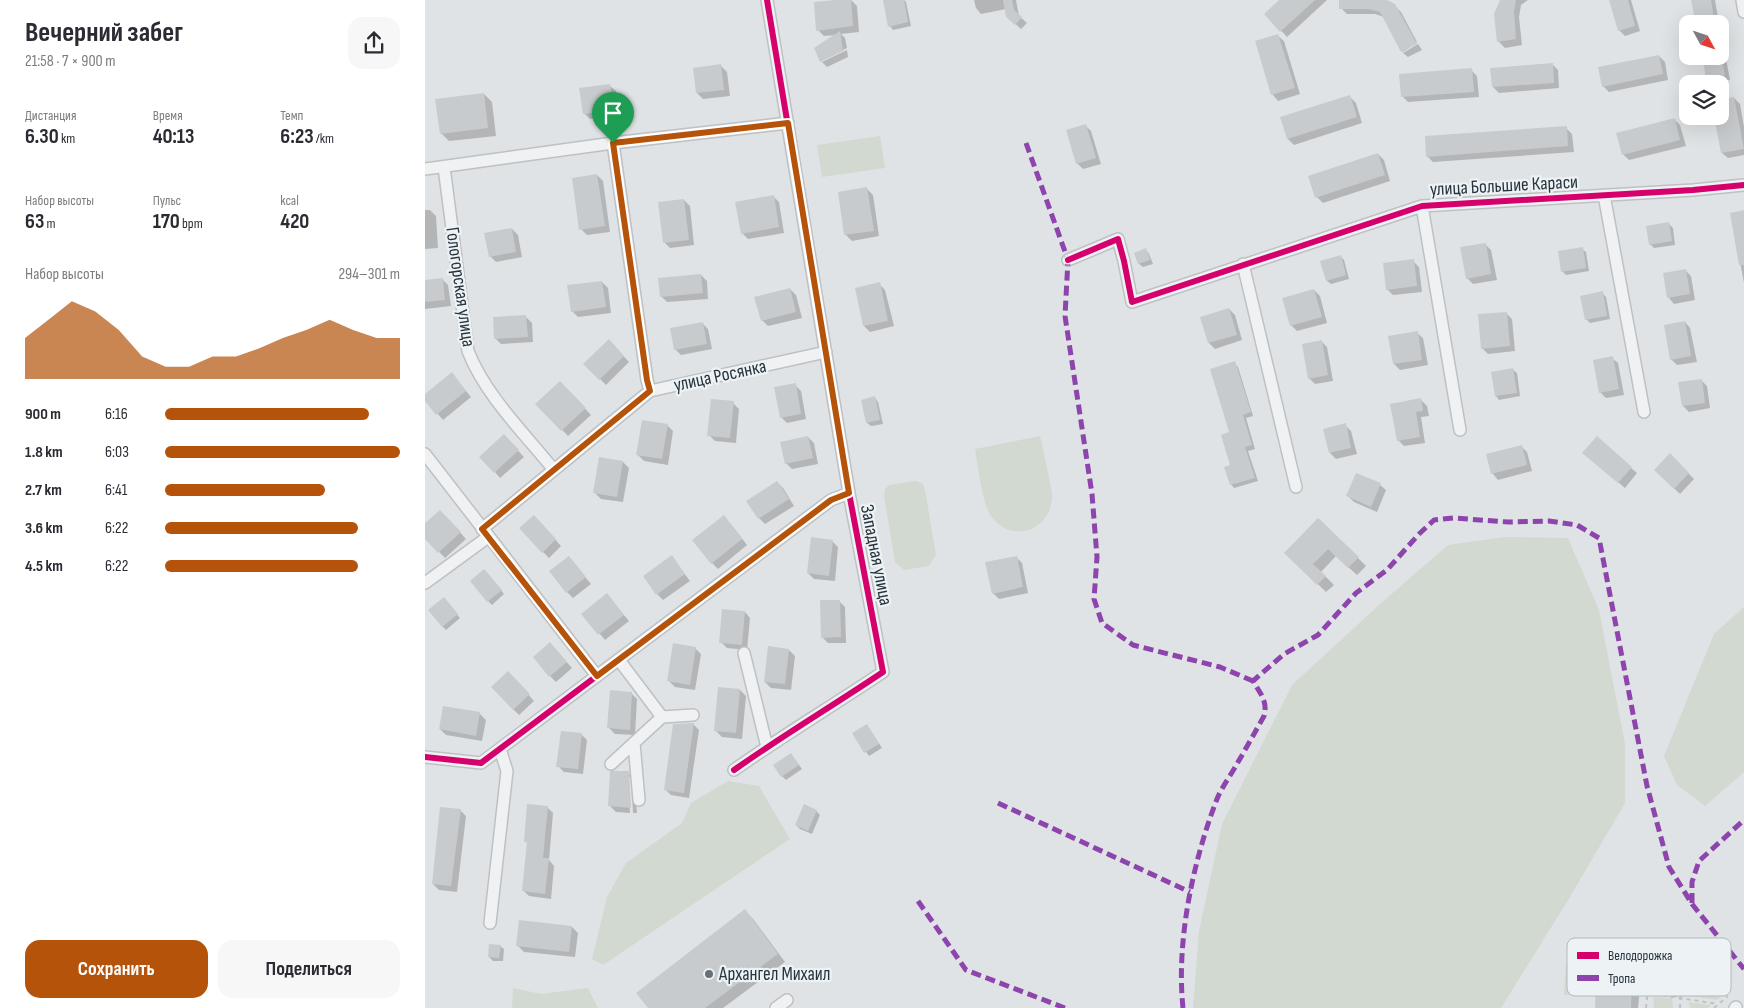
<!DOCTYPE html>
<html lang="ru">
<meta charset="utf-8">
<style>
body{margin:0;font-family:"Sofia Sans Condensed",sans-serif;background:#f7f7f7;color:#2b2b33;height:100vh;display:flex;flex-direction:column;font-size:19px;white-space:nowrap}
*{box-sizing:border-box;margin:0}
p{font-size:16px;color:#7c7c81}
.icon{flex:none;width:28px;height:28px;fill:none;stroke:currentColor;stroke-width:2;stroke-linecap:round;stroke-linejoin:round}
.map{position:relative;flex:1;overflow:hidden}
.side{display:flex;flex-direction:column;background:#fff;width:425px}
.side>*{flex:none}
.needle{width:32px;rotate:130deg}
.tools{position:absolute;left:1254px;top:15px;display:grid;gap:10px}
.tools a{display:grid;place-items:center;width:50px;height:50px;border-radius:10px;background:#fff;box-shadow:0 5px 20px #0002;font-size:25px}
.pin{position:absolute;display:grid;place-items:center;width:42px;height:42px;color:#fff;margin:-51px -21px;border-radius:50% 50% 50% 0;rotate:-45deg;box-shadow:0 0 5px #0007}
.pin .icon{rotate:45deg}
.round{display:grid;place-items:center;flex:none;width:52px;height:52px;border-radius:15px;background:#f7f7f7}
.headline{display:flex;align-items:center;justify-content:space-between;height:85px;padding:0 25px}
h1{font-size:28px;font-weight:700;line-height:38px}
.stats{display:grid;grid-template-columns:repeat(3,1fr);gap:8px;height:85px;padding:5px 25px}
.stats div{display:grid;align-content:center}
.stats b{font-size:21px;font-weight:700}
.stats small{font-size:14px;font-weight:400}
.stats p{font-size:14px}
.chart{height:140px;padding:10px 25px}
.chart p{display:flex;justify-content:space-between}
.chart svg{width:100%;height:90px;margin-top:5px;fill:#b45309;opacity:.7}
.button{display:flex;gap:10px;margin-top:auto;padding:10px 25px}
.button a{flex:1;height:58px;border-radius:15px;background:#b45309;color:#fff;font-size:20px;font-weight:700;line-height:58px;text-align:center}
.button a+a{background:#f7f7f7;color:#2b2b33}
ul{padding:0 25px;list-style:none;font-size:16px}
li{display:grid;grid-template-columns:80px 60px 1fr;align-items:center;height:38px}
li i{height:12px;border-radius:6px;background:#b45309}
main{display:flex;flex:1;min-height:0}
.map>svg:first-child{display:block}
.green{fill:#d2d9d0}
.shadow{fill:#0003}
.building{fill:#c8cbcd}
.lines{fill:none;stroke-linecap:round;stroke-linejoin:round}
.minor-casing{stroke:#bec1c3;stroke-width:14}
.path{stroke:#bfc3c5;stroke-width:2;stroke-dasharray:4 4;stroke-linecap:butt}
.minor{stroke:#eff1f2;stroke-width:11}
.quiet{stroke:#8e44ad;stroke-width:5;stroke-dasharray:10 5;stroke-linecap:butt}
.cycleway-casing{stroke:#edf2f5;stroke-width:9}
.cycleway{stroke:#d6006c;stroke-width:6}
.route-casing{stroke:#fff;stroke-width:10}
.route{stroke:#b45309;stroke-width:6}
.poi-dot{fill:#687178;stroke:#edf2f5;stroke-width:2}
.labels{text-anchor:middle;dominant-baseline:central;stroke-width:4.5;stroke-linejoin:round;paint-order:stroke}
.street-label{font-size:19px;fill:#27343e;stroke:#edf2f5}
.poi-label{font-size:19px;fill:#27343e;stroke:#edf2f5;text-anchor:start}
.key{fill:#edf2f5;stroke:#b2b9be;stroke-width:1}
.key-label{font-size:14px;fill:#27343e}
</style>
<main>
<section class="side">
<div class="headline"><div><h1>Вечерний забег</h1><p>21:58 · 7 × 900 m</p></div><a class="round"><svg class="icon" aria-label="share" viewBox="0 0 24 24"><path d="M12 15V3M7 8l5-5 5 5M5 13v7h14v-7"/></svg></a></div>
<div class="stats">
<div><p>Дистанция</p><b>6.30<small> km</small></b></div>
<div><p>Время</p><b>40:13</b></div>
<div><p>Темп</p><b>6:23<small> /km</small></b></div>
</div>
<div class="stats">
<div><p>Набор высоты</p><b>63<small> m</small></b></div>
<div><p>Пульс</p><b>170<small> bpm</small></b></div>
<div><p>kcal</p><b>420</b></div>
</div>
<div class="chart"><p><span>Набор высоты</span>294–301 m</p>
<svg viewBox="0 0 160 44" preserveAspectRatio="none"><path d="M0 44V24L10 15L20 6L30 11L40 20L50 33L60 38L70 38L80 33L90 33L100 29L110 24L120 20L130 15L140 20L150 24L160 24V44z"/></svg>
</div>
<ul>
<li><b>900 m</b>6:16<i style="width:87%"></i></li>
<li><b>1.8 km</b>6:03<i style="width:100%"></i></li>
<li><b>2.7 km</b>6:41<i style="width:68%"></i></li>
<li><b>3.6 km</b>6:22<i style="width:82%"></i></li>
<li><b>4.5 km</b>6:22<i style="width:82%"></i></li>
</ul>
<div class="button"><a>Сохранить</a><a>Поделиться</a></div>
</section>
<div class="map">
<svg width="1319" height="1008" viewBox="0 0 1319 1008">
<rect width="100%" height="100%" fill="#e0e3e5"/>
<path class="green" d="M455,136L460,168L397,177L392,145Z
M615,436C618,449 621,463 624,477C625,483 627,490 627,496C627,530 586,545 566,516C557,502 553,467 550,449Z
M491,481L498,484L500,490L511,555L504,566L479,570L470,562L459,497L460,489L464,485Z
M1080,537L1143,538L1174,610L1200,744V803L1145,897L1076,1008H768L774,931L797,824L867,685L955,604L1023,545Z
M1319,607V772L1280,806L1252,785L1239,756L1289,634Z
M303,781L334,786L365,839L178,965L167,959L182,897L201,863L257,823L266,803Z
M1141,963L1167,969L1165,996L1139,995Z
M1267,978L1299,994L1292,1000L1265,996Z
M88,988L116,994L163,988L173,1008H87Z
M1228,997L1247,998L1248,1008H1229Z
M1264,1002L1286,1005L1283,1008H1265Z"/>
<path class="shadow" d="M426,0L432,6L434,32L416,34L420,38L422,48L397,60V62L390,48L412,35L399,36L393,30L391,3Z
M468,0H479L481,2L486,26L468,30L465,26Z
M549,0H591L594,16L602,23L596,29L582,16L581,9L556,14L551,8Z
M856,0H902L862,37L841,14Z
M915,0H959L969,5L976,12L992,42L978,52L959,17L950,14H922L916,8Z
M1076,0H1103L1096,5L1094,17L1097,45L1080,48L1074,42L1070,15Z
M1186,0H1206L1215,31L1200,36L1194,30Z
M1268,0H1290L1294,24H1272Z
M1295,27L1305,80L1288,84L1282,78L1295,56Z
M853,36L859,41L875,94L853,101L848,95L831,42Z
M993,44L997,50L983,57L978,53Z
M422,50L423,57L402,67L397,62Z
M1234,56L1240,62L1243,80L1184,92L1178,86Z
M1127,64L1133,70L1134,88L1074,93L1068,87Z
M296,66L302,72L305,96L278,99L272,93Z
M1046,70L1052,76L1054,97L983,102L977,96Z
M185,86L191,91L194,115L165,119L159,113Z
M59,94L67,102L71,136L24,141L16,133Z
M925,97L931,103L937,123L869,145L863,139L857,118Z
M1309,98L1315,104L1319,127V155L1303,158L1297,153L1295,101Z
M1249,119L1255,125L1261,146L1204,160L1198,154Z
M660,125L666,131L676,164L658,169L652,163Z
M1141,128L1147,134L1149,152L1008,162L1002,156Z
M953,154L959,160L965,181L898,203L892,197Z
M172,175L178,181L185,232L162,235L156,229Z
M442,189L448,195L454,236L427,241L421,235Z
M348,196L354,202L359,233L323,239L317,233Z
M259,200L265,206L269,245L245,248L239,242Z
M0,210H5L11,216L13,248L0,249Z
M1319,212V283L1306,214Z
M1244,224L1248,228L1250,245L1229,248L1225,244Z
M87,229L93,235L97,257L71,262L65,256Z
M1060,244L1066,250L1072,280L1048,284L1042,278Z
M1157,249L1161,252L1164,271L1141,275L1137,271Z
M721,250L724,254L728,264L718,267L714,264Z
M915,256L919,260L924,279L906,284L902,281Z
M988,261L994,267L997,292L968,295L962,289Z
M1260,270L1266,276L1270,300L1249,304L1244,298L1239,274Z
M276,275L282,281L283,299L242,302L236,296Z
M17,279L23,285L26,306L0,309V281Z
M177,282L183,288L186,313L153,317L147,311Z
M454,284L460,290L469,326L445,332L439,326Z
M365,289L371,295L377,318L343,326L337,320Z
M889,290L895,296L902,323L872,331L866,325Z
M1177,293L1181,297L1185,319L1165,323L1161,319Z
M804,309L810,315L817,340L790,349L784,343Z
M1081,313L1087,319L1090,351L1063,354L1057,348Z
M101,317L107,323L108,342L76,344L70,338Z
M1260,322L1265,328L1272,362L1252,365L1246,359Z
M277,323L283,329L287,349L256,355L250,349Z
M992,333L998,338L1003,365L975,370L969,364Z
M184,341L204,362L181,385L160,364Z
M896,341L902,347L908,381L890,384L884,378Z
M1187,358L1193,363L1199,395L1181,398L1175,392Z
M809,363L813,367L828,416L821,418L830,449L823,451L833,481L809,488L806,484L807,466L806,433Z
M1088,370L1092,373L1095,396L1074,400L1071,396Z
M32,380L46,397L18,420L0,399V395Z
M1276,380L1282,386L1285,408L1264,412L1258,406Z
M370,385L376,391L381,419L362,423L356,417Z
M141,388L166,415L143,436L112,404Z
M450,398L453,402L458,424L446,426L442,423L437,401Z
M996,400L1002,406L1004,416L996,417L1000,443L979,446L973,440Z
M308,403L314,409L311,443L290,441L284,435Z
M242,425L248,431L243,465L219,461L213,455Z
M920,425L926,431L932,454L911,459L905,453Z
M383,437L389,443L393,464L367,469L361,463Z
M85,442L99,457L75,478L70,472Z
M1096,446L1102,452L1107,471L1073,480L1068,474L1063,455Z
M1245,455L1269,479L1255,494L1230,470Z
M1165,458L1206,468L1212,473L1200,488Z
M198,462L204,468L198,502L176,499L170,493Z
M352,482L358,488L369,506L340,524L334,518Z
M955,485L961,490L952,512L929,502L923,496Z
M21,517L41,539L20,558L0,537V525Z
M894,519L941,566L932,575L911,556L896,572L909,585L901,592L861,553Z
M115,522L136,546L124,558L118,552Z
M305,523L322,545L293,569L287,563Z
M407,541L413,547L410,581L389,579L383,573Z
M247,557L265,581L238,600L232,594Z
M591,557L597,563L603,593L574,599L568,593Z
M144,558L166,584L148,598L142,592Z
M63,574L79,594L67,605L63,601Z
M182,595L204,621L180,640L158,614Z
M414,601L420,607L421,643H403L397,637Z
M22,603L35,618L21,630L17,626Z
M320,612L325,618L322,650L302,648L296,642Z
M270,648L276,654L270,690L250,687L244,681Z
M131,650L147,668L131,682L125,676Z
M364,650L370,656L366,690L346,688L340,682Z
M89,679L109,701L94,715L88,709Z
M315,690L321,696L317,739L297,737L291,731Z
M206,693L212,699L210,735L190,734L184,728Z
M19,707L55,714L61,720L57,741L21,735L15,729Z
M268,724L274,730L264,798L246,795L240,789Z
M442,725L457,748L444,756L428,734Z
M156,734L162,740L158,774L139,772L133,766Z
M369,758L377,769L361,780L357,776Z
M203,773L209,779L212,813H208L206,777H203L205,813L191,812L185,806Z
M122,807L128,813L124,860L129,866L126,899L104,896L98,890L103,844L100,841Z
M35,810L41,816L32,892L14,890L8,884Z
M391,811L395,815L387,834L375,829L371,825Z
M320,911L328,919L360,962L298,1008H225Z
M147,927L153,933L150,957L99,952L93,946Z
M75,946L79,949L78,961H68L64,957Z
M1206,980L1215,988L1213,1008H1172Z
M1249,985L1253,989L1252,997L1235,995L1231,991Z"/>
<path class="building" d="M410,0H426L428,26L391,31L389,2Z
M458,0H479L483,22L463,27Z
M578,0H587L589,10L597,17L590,25L581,17Z
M854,0H890L855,32L839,14Z
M914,0H962L970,4L992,44L976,52L955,12L943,9H914Z
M1075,0H1091L1089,11L1091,39L1072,42L1069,14Z
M1184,0H1203L1210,26L1193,31Z
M1266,0H1286L1290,24H1271Z
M415,31L418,51L395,62L389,48Z
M853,34L870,88L846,95L830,41Z
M1234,55L1238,74L1177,87L1173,67Z
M1277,56H1296L1300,75L1281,78Z
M1128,63L1129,83L1067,87L1065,68Z
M296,64L299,90L271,93L268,68Z
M1047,68L1049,92L976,97L974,74Z
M185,84L189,110L158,114L154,88Z
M59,93L63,128L15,134L10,99Z
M925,95L932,117L862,139L855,117Z
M1309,97L1319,149L1296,153L1289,116H1295V100Z
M1250,118L1255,140L1197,155L1191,133Z
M661,124L671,158L651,164L641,130Z
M1142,126L1143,146L1001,157L1000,136Z
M953,153L960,175L890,198L883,176Z
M172,174L180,226L154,230L147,178Z
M442,187L449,231L419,235L413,192Z
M349,195L354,227L316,234L310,202Z
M259,199L264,240L238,243L233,202Z
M1319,210V265H1314L1305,213Z
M1244,222L1247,241L1224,245L1221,226Z
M87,228L91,252L64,257L59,233Z
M1061,243L1066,274L1041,279L1035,247Z
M1158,247L1161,268L1136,272L1133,251Z
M721,248L725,260L713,264L709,253Z
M916,255L921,275L901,281L895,261Z
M989,259L992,286L961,290L958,263Z
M1261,269L1265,294L1242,298L1238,273Z
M276,274L278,293L235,297L233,278Z
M18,278L20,300L0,302V280Z
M177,281L181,307L146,312L142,285Z
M455,282L463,321L438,326L430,288Z
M365,288L371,312L336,321L329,297Z
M889,289L897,317L865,326L857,298Z
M1178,291L1182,316L1160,320L1155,296Z
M804,308L812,335L783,343L775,317Z
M1082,312L1085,346L1056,349L1053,314Z
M101,315L103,337L69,339L68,317Z
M1260,321L1266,356L1245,360L1239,325Z
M278,322L282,344L249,350L245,328Z
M993,331L997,360L968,364L963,336Z
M184,339L199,356L174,380L158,364Z
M897,340L903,375L883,379L877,344Z
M1188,356L1194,389L1174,393L1168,360Z
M810,361L826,412L818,415L827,445L820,447L830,478L805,485L799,467L805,465L796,435L804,432L785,369Z
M1088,368L1092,393L1070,396L1066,372Z
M27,372L41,391L11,415L0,401V394Z
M1277,379L1280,403L1257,406L1253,382Z
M135,381L161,408L136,431L110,404Z
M371,383L376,414L355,418L349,387Z
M450,396L455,420L441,423L436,400Z
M996,398L998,411L991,412L995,437L972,441L965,404Z
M286,399L309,401L305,438L282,436Z
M217,420L243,424L237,459L211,455Z
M921,423L926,448L904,453L898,429Z
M79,434L94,450L69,473L54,457Z
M383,436L388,458L360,464L355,442Z
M1172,436L1207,467L1193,483L1157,453Z
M1097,445L1102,465L1066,474L1061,454Z
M1245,453L1264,473L1249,489L1229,470Z
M174,457L198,461L192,497L168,493Z
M931,473L956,483L946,507L921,496Z
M352,481L364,499L333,519L321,501Z
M15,510L36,532L13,553L0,539V523Z
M109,515L131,539L117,553L94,528Z
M299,515L317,539L286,564L267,540Z
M893,518L934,557L923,568L903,549L888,564L901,576L892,585L859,553Z
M386,537L408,540L404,576L382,573Z
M247,555L260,574L231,595L218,576Z
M144,556L161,577L141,593L124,571Z
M592,556L598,587L567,594L560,562Z
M59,569L77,590L62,602L45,581Z
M182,593L199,615L173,635L156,614Z
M19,597L33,614L17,627L3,610Z
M395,600H415L416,637L396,638Z
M297,609L320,611L317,645L294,643Z
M125,642L142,662L124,677L108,657Z
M248,643L271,647L265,685L242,681Z
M343,646L364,649L360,684L339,682Z
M83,671L105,694L88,710L66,687Z
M293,687L315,689L311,733L289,731Z
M185,690L207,692L205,730L182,728Z
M18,706L55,712L51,736L14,729Z
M269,723L259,793L239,790L248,724Z
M442,724L454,744L439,753L427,733Z
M136,731L157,733L153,769L131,767Z
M366,753L374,765L356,777L348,765Z
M185,771H204L206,808L183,806Z
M102,804L123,806L118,858H124L120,894L97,891L102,842H99Z
M379,804L392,810L383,831L370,825Z
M15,807L36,809L26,886L7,884Z
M320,909L353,954L280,1008H223L211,993Z
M94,920L147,926L144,952L91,946Z
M64,944L76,945L74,958L63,957Z
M1182,974L1207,979L1206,1008H1170L1171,977H1182Z"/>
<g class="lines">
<defs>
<path id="minor" d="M1317,0L1319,12
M188,143L222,380L225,391
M19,167L43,351C60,395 100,434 129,470
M0,169L188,143L363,123
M1179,195L1219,412
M997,206L1035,430
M643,260L693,239L699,261L707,302L997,206L1268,190L1319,185
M818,264L871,487
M0,454L172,676
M57,529L225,391L401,352
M0,583L63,537
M319,653L342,747
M194,660L237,717L268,715
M209,743L214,800
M0,757L56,763L406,500L424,493
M186,764L237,717
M309,770C357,736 409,705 458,672L424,493L342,0
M65,923L82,771L75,749
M351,1008L362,1000
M1310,1008L1311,1007"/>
</defs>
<use href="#minor" class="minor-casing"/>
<path class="path" d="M1222,993L1293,1004
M1221,1008L1225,969
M1255,1008L1256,978
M1289,1008L1303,996"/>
<use href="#minor" class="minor"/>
<path class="quiet" d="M601,143L643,260L640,316L667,494L672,557L669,599L677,623L708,645L795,667L828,681
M573,803L765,892
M493,901L541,970L640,1008
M1267,903V882L1274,861L1319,820
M758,1008C751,941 768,861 792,799C796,789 803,779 809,769C819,752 829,734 839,716C843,701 835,693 828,681L859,654L893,635L931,593L962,570L994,534L1009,520L1028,518L1083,522L1124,521L1152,525L1174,538L1222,786L1244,867L1267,904L1319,969"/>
<defs>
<path id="cycleway" d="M643,260L693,239L699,261L707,302L997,206L1268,190L1319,185
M0,757L56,763L406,500L424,493
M309,770C357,736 409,705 458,672L424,493L342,0"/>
</defs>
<use href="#cycleway" class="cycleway-casing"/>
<use href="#cycleway" class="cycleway"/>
</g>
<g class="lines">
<defs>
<path id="route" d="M363,123L424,493L406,500L172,676L57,529L225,391L222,380L188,143Z"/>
</defs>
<use href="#route" class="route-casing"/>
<use href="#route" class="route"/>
</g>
<circle class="poi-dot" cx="284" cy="974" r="5"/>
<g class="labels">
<g class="street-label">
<text transform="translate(1079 186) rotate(-3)">улица Большие Караси</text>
<text transform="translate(35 287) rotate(82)">Гологорская улица</text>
<text transform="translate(295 376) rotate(-12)">улица Росянка</text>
<text transform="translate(451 555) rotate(79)">Западная улица</text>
</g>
<g class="poi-label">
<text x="294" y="974">Архангел Михаил</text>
</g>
</g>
<rect x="1142" y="938" width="164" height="58" rx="8" class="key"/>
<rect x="1152" y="952" width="22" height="7" fill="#d6006c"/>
<rect x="1152" y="975" width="22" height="6" fill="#8e44ad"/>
<g class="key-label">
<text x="1183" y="960">Велодорожка</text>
<text x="1183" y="983">Тропа</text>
</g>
</svg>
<div class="tools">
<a><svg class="needle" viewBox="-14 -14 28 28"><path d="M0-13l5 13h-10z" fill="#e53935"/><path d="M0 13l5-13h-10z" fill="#7c7c81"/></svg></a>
<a><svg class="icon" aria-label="layers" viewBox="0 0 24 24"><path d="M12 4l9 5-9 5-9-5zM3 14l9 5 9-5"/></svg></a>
</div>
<div class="pin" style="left:188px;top:143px;background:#1e9e55"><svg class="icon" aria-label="arrive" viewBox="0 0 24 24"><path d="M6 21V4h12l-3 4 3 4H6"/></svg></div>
</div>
</main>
